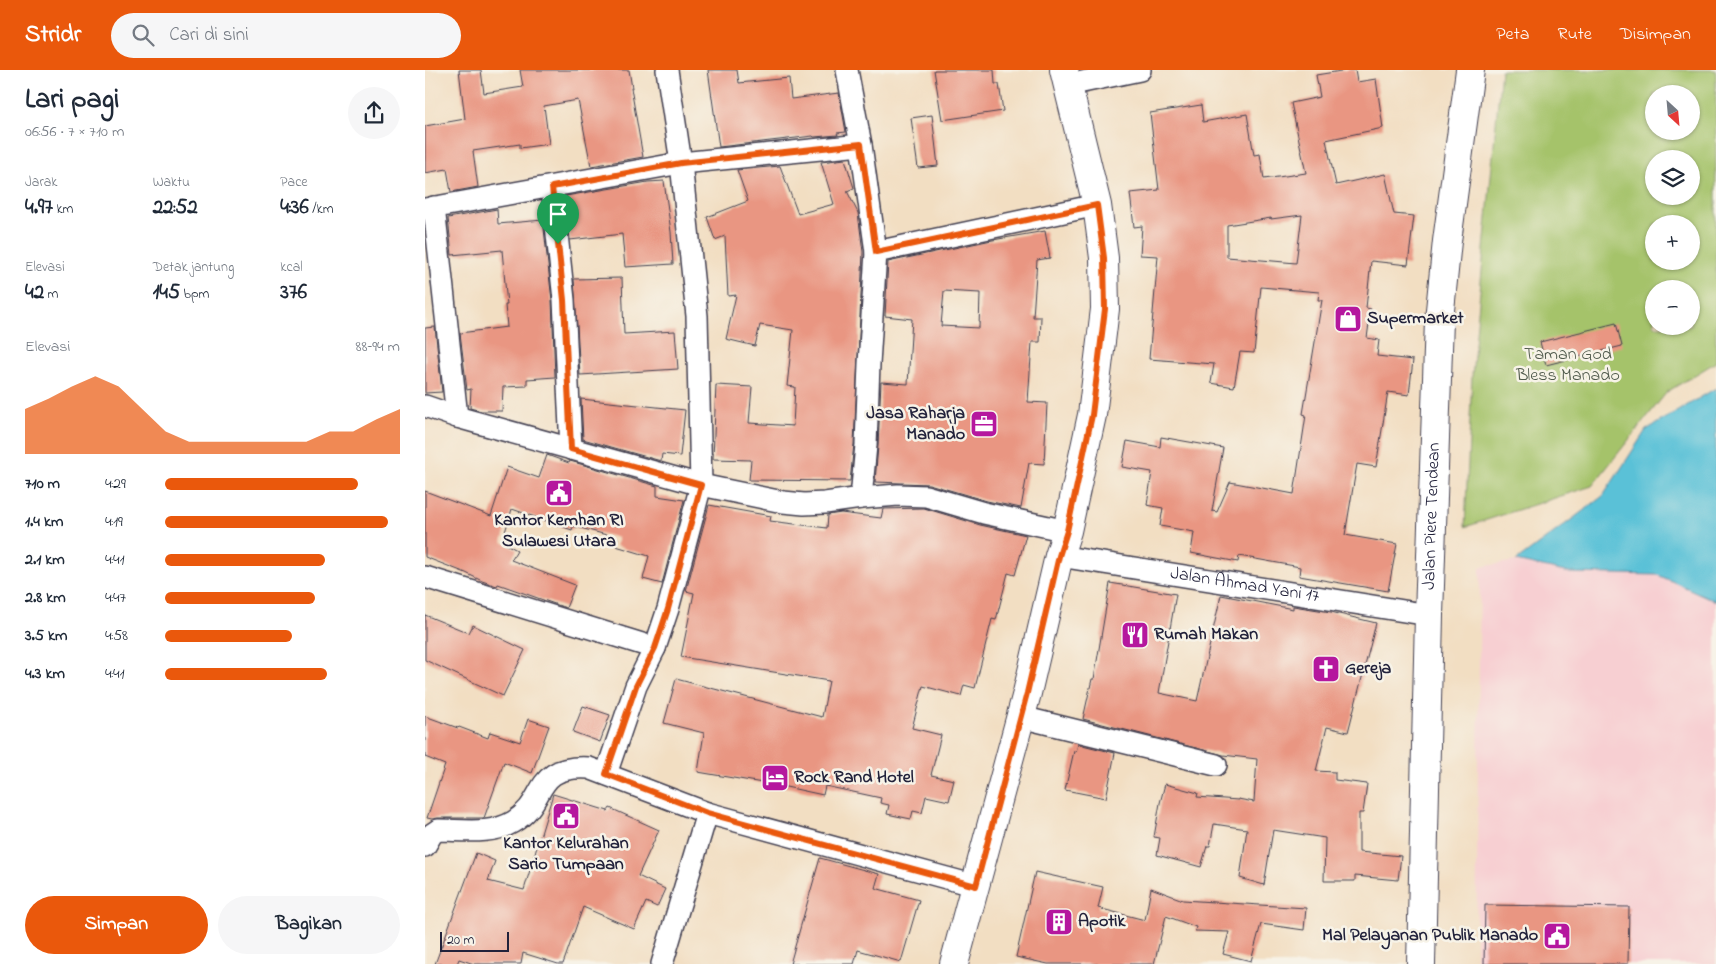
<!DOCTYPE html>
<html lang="id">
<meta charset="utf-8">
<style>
body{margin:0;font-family:"Indie Flower",sans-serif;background:#f6f6f7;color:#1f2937;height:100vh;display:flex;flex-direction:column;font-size:19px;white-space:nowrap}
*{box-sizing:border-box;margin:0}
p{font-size:16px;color:#747a83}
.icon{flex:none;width:28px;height:28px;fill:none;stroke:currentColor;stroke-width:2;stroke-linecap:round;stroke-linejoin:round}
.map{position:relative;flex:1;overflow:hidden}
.panel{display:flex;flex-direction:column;background:#fff;width:425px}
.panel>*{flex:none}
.needle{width:32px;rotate:154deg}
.controls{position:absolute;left:1220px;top:15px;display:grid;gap:10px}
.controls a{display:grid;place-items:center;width:55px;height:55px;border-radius:50%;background:#fff;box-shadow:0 1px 4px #0004;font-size:25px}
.scale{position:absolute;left:15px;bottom:12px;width:69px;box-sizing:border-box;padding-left:5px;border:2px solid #22223b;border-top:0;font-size:14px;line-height:18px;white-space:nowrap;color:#22223b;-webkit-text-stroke:4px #f7f3e8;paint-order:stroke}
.pin{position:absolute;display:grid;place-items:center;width:42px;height:42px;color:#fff;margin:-51px -21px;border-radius:50% 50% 50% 0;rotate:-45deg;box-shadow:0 0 5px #0007}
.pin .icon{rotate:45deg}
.round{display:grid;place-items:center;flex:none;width:52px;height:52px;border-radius:26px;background:#f6f6f7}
.headline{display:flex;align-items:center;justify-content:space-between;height:85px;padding:0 25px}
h1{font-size:28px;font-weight:800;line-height:38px}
.stats{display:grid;grid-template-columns:repeat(3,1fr);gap:8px;height:85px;padding:5px 25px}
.stats div{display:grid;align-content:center}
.stats b{font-size:21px;font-weight:800}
.stats small{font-size:14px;font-weight:400}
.stats p{font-size:14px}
.chart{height:140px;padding:10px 25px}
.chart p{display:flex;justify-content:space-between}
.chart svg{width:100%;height:90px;margin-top:5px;fill:#ea580c;opacity:.7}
.button{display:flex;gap:10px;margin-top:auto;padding:10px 25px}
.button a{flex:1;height:58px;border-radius:30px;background:#ea580c;color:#fff;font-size:20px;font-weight:800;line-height:58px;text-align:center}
.button a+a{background:#f6f6f7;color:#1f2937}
ul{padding:0 25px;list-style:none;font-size:16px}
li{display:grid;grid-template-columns:80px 60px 1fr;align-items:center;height:38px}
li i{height:12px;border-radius:6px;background:#ea580c}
header{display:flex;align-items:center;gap:30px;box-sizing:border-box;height:70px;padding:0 25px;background:#ea580c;color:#fff}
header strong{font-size:24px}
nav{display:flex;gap:28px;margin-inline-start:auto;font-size:18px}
.search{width:350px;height:45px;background:#f6f6f7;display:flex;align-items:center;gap:12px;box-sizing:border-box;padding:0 18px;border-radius:28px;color:#747a83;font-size:19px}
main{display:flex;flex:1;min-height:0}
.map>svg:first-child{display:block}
.built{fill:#f7cfd2}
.green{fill:#a5c36b;stroke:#647253;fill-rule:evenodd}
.water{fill:#5ac1d7;stroke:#3e7289}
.building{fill:#e99682;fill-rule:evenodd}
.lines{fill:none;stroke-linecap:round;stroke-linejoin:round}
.minor-casing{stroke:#413e4f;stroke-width:24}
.secondary-casing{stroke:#413e4f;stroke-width:30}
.trunk-casing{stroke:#413e4f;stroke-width:30}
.minor{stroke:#fff;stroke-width:21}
.secondary{stroke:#fff;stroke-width:28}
.trunk{stroke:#fff;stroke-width:28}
.route-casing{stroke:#fff;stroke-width:10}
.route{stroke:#ea580c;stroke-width:6}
.labels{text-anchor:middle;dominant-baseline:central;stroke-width:5;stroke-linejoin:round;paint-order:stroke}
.poi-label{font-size:18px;font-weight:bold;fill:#22223b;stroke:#f7f3e8;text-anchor:start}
.park-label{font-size:18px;fill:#505a4c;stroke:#f7f3e8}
.street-label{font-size:18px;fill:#22223b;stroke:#f7f3e8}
</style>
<header>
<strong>Stridr</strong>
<div class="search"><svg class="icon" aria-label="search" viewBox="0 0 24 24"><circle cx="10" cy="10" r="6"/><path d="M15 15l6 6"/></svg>Cari di sini</div>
<nav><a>Peta</a><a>Rute</a><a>Disimpan</a></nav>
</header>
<main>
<section class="panel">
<div class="headline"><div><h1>Lari pagi</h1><p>06:56 · 7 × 710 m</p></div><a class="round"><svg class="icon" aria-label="share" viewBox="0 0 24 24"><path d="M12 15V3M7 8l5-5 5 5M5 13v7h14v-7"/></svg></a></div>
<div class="stats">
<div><p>Jarak</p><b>4.97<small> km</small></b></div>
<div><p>Waktu</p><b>22:52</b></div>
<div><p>Pace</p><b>4:36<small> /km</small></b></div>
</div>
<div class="stats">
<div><p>Elevasi</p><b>42<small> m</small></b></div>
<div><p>Detak jantung</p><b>145<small> bpm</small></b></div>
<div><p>kcal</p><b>376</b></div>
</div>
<div class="chart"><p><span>Elevasi</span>88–94 m</p>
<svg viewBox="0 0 160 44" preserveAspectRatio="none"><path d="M0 44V22L10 17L20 11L30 6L40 11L50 22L60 33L70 38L80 38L90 38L100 38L110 38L120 38L130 33L140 33L150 27L160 22V44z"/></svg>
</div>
<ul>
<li><b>710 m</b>4:29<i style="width:82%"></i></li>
<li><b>1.4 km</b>4:19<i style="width:95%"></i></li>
<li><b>2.1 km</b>4:41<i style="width:68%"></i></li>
<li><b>2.8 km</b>4:47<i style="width:64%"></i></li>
<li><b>3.5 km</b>4:58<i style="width:54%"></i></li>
<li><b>4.3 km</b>4:41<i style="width:69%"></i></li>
</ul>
<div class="button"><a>Simpan</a><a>Bagikan</a></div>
</section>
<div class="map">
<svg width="1291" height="894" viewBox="0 0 1291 894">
<rect width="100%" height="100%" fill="#f7f3e8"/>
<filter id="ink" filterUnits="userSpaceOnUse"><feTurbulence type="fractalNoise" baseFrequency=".02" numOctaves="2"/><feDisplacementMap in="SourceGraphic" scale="10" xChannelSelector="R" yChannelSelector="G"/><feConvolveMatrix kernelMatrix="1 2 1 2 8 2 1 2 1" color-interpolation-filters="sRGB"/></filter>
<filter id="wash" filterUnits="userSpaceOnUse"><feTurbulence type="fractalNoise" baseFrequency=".0096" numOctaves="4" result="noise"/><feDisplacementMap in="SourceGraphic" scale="20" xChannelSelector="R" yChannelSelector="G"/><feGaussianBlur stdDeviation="1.12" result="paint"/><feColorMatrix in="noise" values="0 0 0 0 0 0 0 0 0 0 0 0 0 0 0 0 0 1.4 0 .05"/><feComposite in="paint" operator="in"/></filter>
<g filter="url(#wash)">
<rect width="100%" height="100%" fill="#f2dec2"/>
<path class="built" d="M1091,491L1145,503L1233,505L1291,531V894H1051L1055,497Z"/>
<path class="green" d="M1076,0H1291V292L1242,322L1167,416L1040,457L1047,306ZM1229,24H1266V61H1229ZM1229,89H1266V126H1229ZM1229,154H1266V191H1229ZM1229,219H1266V256H1229Z"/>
<path class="water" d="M1291,318V531L1233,505L1145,503L1091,491L1178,426L1221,360Z"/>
<g id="blocks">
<path class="building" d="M34,0H56L59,23L98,17L95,0H204L207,18H206L218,87L166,96L153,30L119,36L124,74L95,78V74L48,81L53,117L26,122L22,99L0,103V56L40,49Z
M283,0H312L314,13L364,8L366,29L414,23L421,62L412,63L413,65L389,67L388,66L294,77Z
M509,0H569L570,14H574L578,41L517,50Z
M922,0H930L932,12L951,9L958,58L901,70L911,115L960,104L969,144L989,146L983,195L946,191L941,238L946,239L942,268L954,270L952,286L988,290L984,325L963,322L951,397L932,394L920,465L972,474L963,521L874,506L875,497L814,486L813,492L766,483L769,462L735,456L738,438L722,435L727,402L697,397L702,371L735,377L736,367L798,378L787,441L792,442L805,412L869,424L881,345L878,344L897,230H893L894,222L836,217L829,283L815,282L809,317L786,313L789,294L724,289L733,186L715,185L717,156L709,157L705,123L734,120L725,43L776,35L778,52L822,44L829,85L835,84L839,109L881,103L866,33L895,27L891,5ZM877,145L871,193L802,187V155L846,148V149Z
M507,45L513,96L493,98L486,48Z
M420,89L429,118L422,121L433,143L438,182L429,374L425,411L324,410L326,390L288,389L291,315L327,317L324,353L368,356L370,317L362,316L368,260L335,255L330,276L301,269L311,225L303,226L300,166L290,170L282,147L323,131L312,100L355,96L373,144L409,134L396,92Z
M239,111L246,162L248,194L200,197L197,164L145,170L141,126L223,112Z
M72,139L73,154L118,150L127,231L130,307L102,309V316L78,317L77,341H56L45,338L46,319L42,320L35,263L82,257L80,235H82L77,180L27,185L23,148Z
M620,161L625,188L612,190L608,247H616L615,272H607L603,332L622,333L619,394L604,393L596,438L562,431L504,414L450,412L453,376L456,312L483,314L487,249L460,246L463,192L562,171ZM519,221L555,223L554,258L516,256Z
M197,208L199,264L250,261L253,299L155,305L149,209Z
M1191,253L1197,276L1121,295L1115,272Z
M10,257L17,322L0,323V258Z
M156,329L260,340L255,386L237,384L236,391L158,369Z
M122,385L144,393L145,391L232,416V426L259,430L237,514L218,509L224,486L191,476L193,468L148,456L147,460L87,439L77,472L92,480L86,490L150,515L141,538L73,514L72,516L57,511L41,503L0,487V421L66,446L82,397L114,408Z
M284,435L346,446L345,451L402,458L403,445L416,443L456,448L458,439L499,438L555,455L601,465L590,505L583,503L571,550L567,549L550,618L539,615L536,626L498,616L487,658L516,665L506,705L529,710L524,731L501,726L497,743L488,741L486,749L462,744L464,735L455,733L456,728L400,716L398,725L361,717L273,702L279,663L239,653L251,609L397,647L404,611L256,587L269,523L261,521Z
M685,513L751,524L734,623L772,631L796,525L868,539V536L906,542L951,553L923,662L902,657L891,701L910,702V710L942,714L938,743H934V782L976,786L973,810L930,806V811H899L900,768L848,760L839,815L815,808L822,759L789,754L785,776H782L776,797L732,785L735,768L729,767L735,733L740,714L773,723L772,727L813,730V729L829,732L832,689L798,685L658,649L667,609H669Z
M0,545L44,563L48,555L100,580L78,626L0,590Z
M158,636L185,645L175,672L148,662Z
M0,646L33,658L34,657L63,668L65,662L95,672L103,649L124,656L107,703L79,692L59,748H13L7,749L2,748L20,695L0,687Z
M653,674L690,683L681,728L640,720L649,681L651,682Z
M128,724L183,741L185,738L234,760L213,806L240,819L232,837L221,832L209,859L158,837L138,894H133L98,883L96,894H49L34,889L32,894H10L51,783L70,791L63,811L99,820Z
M395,788L454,804L450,818L494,830L476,892L433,880L429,894H365Z
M610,802L678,817L673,838L720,850L726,818L758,830L881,838L879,860L836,854L826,891L798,884L804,862L770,861L771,857L741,846L729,894H623L591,887Z
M1060,835L1204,837L1203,894H1059Z"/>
</g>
</g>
<g filter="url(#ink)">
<use href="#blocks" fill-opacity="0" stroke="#413e4f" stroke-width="1"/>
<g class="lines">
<defs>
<g id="minor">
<path d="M422,0L436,75L451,182"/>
<path d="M643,15L715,0"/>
<path d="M127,117L139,230L146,379"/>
<path d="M9,137L32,347"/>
<path d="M0,139L256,93L436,75"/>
<path d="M0,336L32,347L276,415L358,432L379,434L400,433L436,428L473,425L501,426L559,443L642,461"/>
<path d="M436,428L441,375L444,294L451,182L672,135"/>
<path id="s1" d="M634,486L1004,545"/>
<path d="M0,507L230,578"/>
<path d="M596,647L791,695"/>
<path d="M181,704L211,616L230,578L243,539L276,415L272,246L256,93L242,0"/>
<path d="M0,776L7,764L13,760C37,760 67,765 88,752C124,731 106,695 164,698L282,743L551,816"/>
<path d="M237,894L282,743"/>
</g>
<path id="secondary" d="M529,894L602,623L634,486L642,461L667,345L680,239L679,188L672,135L639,0"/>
<g id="trunk">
<path id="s2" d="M996,894L1004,545L1014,250L1022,171L1045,0"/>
</g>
</defs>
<use href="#minor" class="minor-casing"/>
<use href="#secondary" class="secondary-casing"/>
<use href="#trunk" class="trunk-casing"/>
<use href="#minor" class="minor"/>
<use href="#secondary" class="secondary"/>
<use href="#trunk" class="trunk"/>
</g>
</g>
<g class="lines" filter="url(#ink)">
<defs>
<path id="route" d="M436,74L451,182L672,135L679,188L680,239L667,345L642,461L634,486L602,623L551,816L282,743L181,704L211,616L230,578L243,539L276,415L146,379L139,230L127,117L256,93Z"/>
</defs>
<use href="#route" class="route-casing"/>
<use href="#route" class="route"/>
</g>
<defs>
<symbol id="shop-square" viewBox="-11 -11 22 22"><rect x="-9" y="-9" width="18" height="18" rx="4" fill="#b5179e" stroke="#f7f3e8"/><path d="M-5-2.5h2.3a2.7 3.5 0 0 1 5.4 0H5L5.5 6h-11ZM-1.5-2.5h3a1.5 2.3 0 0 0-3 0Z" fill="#fff"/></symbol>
<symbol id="office-square" viewBox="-11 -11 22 22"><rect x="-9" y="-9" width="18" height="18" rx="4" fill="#b5179e" stroke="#f7f3e8"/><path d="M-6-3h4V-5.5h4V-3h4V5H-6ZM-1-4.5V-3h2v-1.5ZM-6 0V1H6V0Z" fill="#fff"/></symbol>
<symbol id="civic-square" viewBox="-11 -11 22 22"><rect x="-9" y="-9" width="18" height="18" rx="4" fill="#b5179e" stroke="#f7f3e8"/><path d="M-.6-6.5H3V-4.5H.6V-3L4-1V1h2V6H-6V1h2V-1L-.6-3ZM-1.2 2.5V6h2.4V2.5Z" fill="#fff"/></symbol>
<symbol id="restaurant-square" viewBox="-11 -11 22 22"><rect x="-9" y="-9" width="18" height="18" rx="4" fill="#b5179e" stroke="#f7f3e8"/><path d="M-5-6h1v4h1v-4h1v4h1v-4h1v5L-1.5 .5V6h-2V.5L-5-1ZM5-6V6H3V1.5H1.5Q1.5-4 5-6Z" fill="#fff"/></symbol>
<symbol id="church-square" viewBox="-11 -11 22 22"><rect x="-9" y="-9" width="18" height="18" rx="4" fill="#b5179e" stroke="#f7f3e8"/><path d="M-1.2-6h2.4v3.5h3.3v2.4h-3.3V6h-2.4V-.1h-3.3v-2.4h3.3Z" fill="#fff"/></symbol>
<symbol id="hotel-square" viewBox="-11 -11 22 22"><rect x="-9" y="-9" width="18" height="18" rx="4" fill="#b5179e" stroke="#f7f3e8"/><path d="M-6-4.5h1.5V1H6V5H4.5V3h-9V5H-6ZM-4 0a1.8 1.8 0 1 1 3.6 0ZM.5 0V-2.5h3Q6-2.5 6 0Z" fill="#fff"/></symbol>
<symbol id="building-square" viewBox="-11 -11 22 22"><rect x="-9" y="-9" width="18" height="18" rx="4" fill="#b5179e" stroke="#f7f3e8"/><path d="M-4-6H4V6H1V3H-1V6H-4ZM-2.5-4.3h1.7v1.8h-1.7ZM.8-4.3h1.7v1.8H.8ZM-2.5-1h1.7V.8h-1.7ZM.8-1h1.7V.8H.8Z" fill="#fff"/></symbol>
</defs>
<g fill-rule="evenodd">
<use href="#shop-square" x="907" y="233" width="32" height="32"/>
<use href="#office-square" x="543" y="338" width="32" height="32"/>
<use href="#civic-square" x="118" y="407" width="32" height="32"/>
<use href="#restaurant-square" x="694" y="549" width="32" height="32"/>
<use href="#church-square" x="885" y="583" width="32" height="32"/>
<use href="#hotel-square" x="334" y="692" width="32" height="32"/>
<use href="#civic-square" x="125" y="730" width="32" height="32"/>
<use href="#building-square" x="618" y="836" width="32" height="32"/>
<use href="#civic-square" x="1116" y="850" width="32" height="32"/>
</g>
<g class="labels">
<g class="poi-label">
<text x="942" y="249">Supermarket</text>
<text x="540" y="344" text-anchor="end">Jasa Raharja<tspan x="540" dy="21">Manado</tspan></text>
<text x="134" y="451" text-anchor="middle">Kantor Kemhan RI<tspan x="134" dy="21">Sulawesi Utara</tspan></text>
<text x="729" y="565">Rumah Makan</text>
<text x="920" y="599">Gereja</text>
<text x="369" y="708">Rock Rand Hotel</text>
<text x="141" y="774" text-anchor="middle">Kantor Kelurahan<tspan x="141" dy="21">Sario Tumpaan</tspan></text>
<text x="653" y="852">Apotik</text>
<text x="1113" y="866" text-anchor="end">Mal Pelayanan Publik Manado</text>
</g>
<g class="park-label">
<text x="1143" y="285">Taman God<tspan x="1143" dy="21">Bless Manado</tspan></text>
</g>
<g class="street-label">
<text stroke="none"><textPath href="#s2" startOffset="448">Jalan Piere Tendean</textPath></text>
<text stroke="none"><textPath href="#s1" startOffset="188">Jalan Ahmad Yani 17</textPath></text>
</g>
</g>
</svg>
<div class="controls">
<a><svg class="needle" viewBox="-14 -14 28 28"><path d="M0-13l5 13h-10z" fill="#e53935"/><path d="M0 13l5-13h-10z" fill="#747a83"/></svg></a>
<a><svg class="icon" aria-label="layers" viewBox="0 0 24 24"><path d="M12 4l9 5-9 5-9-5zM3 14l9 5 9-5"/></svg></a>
<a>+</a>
<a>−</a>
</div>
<div class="scale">20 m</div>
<div class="pin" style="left:133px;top:174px;background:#1e9e55"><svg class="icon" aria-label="arrive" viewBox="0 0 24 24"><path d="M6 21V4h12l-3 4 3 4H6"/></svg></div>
</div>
</main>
